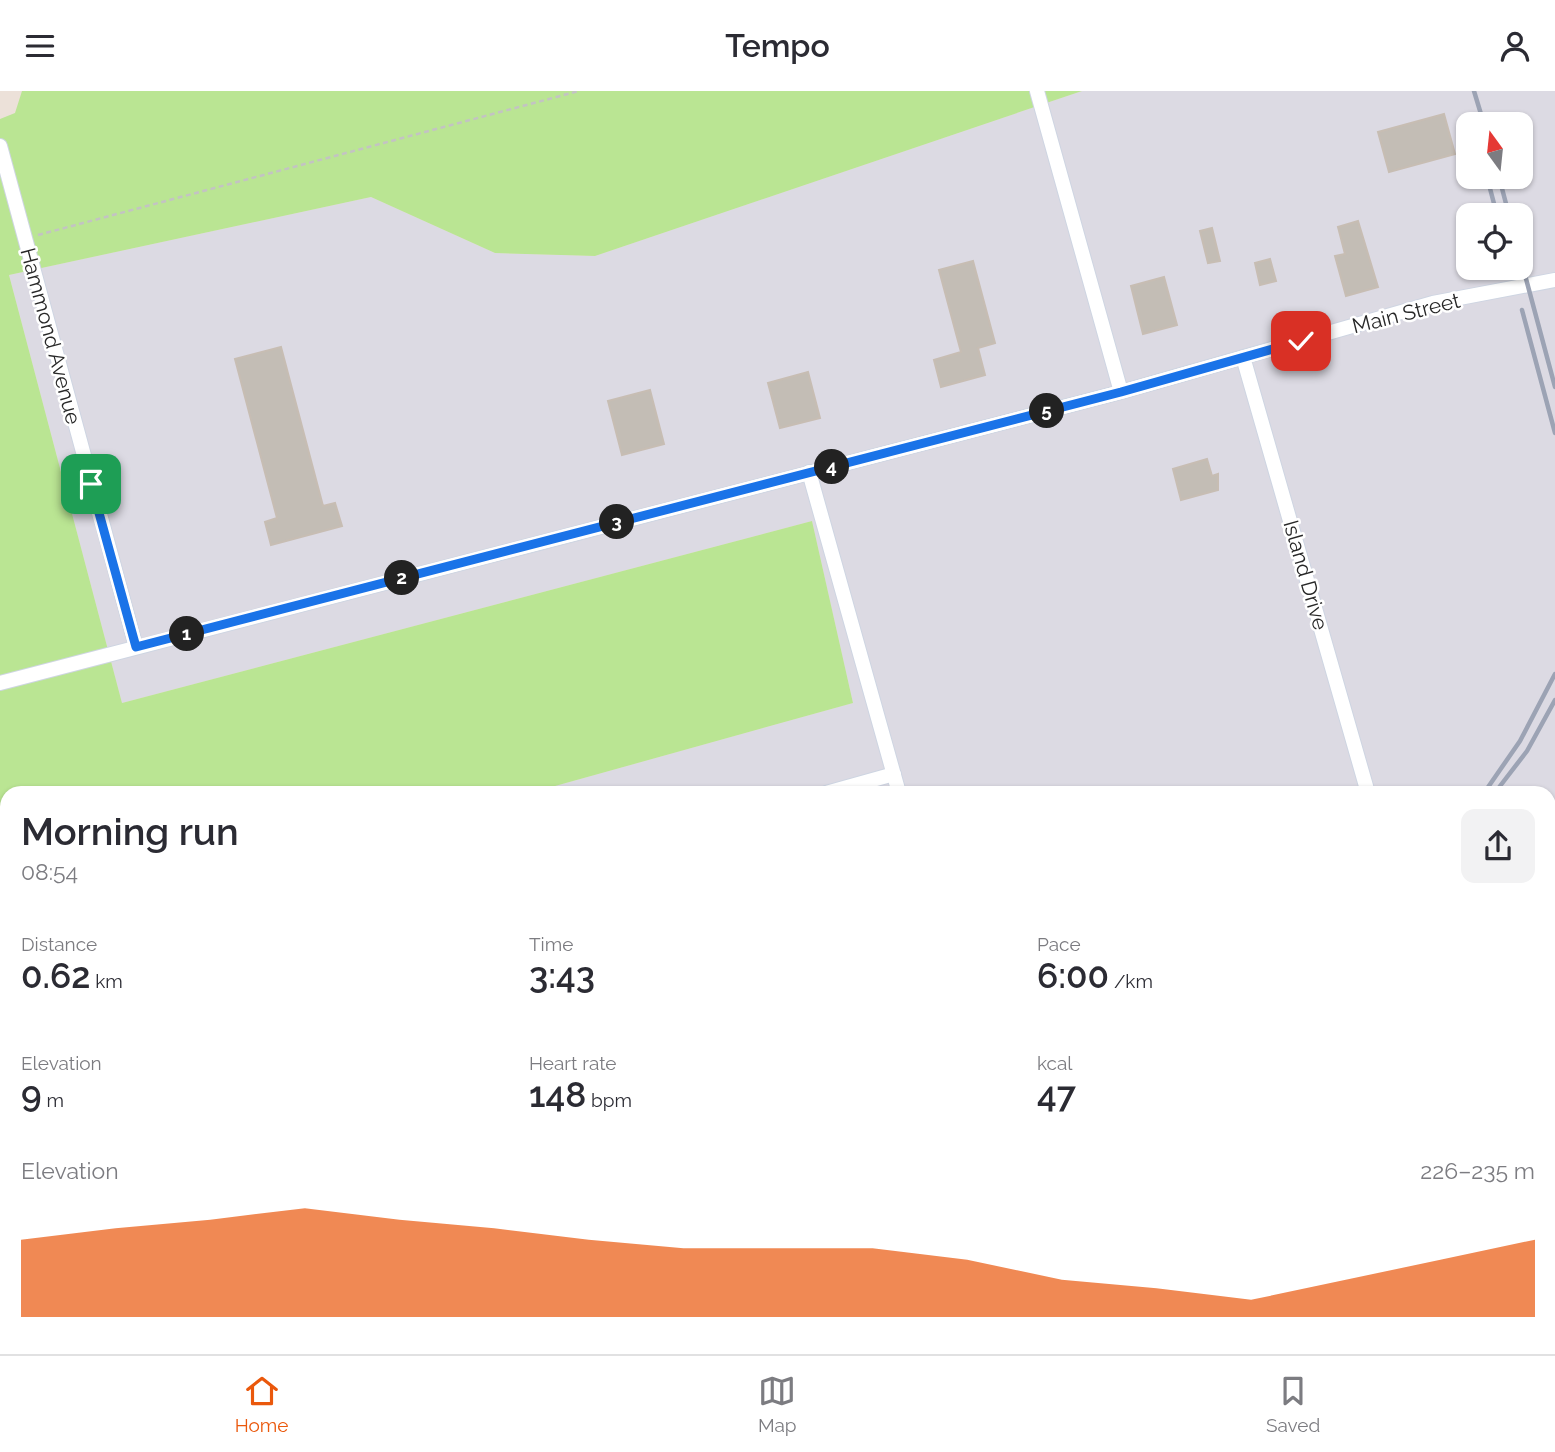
<!DOCTYPE html>
<meta charset="utf-8">
<style>
body{margin:0;font-family:Raleway,sans-serif;background:#f2f2f3;color:#2b2b33;height:100vh;display:flex;flex-direction:column;font-size:26px;white-space:nowrap}
*{box-sizing:border-box;margin:0}
p{font-size:23px;color:#7c7c81}
.icon{flex:none;width:38px;height:38px;fill:none;stroke:currentColor;stroke-width:2;stroke-linecap:round;stroke-linejoin:round}
.map{position:relative;flex:1;overflow:hidden}
.sheet{position:absolute;left:0px;top:695px;width:1556px;height:569px;display:flex;flex-direction:column;background:#fff;border-radius:21px 21px 0 0;box-shadow:0 2px 5px #0004}
.sheet>*{flex:none}
.needle{width:46px;rotate:345deg}
.tools{position:absolute;left:1456px;top:21px;display:grid;gap:14px}
.tools a{display:grid;place-items:center;width:77px;height:77px;border-radius:14px;background:#fff;box-shadow:0 2px 5px #0004;font-size:35px}
.pin{position:absolute;display:grid;place-items:center;width:60px;height:60px;color:#fff;margin:-30px;border-radius:14px;box-shadow:0 4px 10px #0006}
.km{position:absolute;width:35px;height:35px;margin:-18px;border-radius:50%;background:#222;color:#fff;font-size:19px;line-height:35px;text-align:center}
.round{display:grid;place-items:center;flex:none;width:74px;height:74px;border-radius:14px;background:#f2f2f3}
.overview{display:flex;align-items:center;justify-content:space-between;height:119px;padding:0 21px}
h1{font-size:38px;font-weight:600;line-height:52px}
.stats{display:grid;grid-template-columns:repeat(3,1fr);gap:10px;height:119px;padding:7px 21px}
.stats div{display:grid;align-content:center}
.stats b{font-size:35px;font-weight:600}
.stats small{font-size:19px;font-weight:400}
.stats p{font-size:19px}
.chart{height:196px;padding:14px 21px}
.chart p{display:flex;justify-content:space-between}
.chart svg{width:100%;height:126px;margin-top:7px;fill:#ea580c;opacity:.7}
header{display:flex;justify-content:space-between;align-items:center;height:91px;padding:0 21px;background:#fff;font-size:32px;font-weight:600}
.tab-bar{display:flex;justify-content:space-around;align-items:center;height:98px;border-top:2px solid #e1e1e2;background:#fff;font-size:19px;color:#7c7c81}
.tab-bar a{display:grid;justify-items:center;gap:4px}
.tab-bar .current{color:#ea580c}
.map>svg:first-child{display:block}
.industrial{fill:#dcdae3;fill-rule:evenodd}
.green{fill:#bae593}
.building{fill:#c3bdb5;stroke:#c7bdb3;stroke-width:2}
.lines{fill:none;stroke-linecap:round;stroke-linejoin:round}
.minor-casing{stroke:#ced5e2;stroke-width:16}
.path{stroke:#c3c3c3;stroke-width:2.5;stroke-dasharray:5 3.5;stroke-linecap:butt}
.minor{stroke:#fff;stroke-width:14}
.rail{stroke:#9ca3b4;stroke-width:4.5}
.route-casing{stroke:#fff;stroke-width:14}
.route{stroke:#1a73e8;stroke-width:9}
.labels{text-anchor:middle;dominant-baseline:central;stroke-width:5;stroke-linejoin:round;paint-order:stroke}
.street-label{font-size:21px;fill:#282828;stroke:#fff}
</style>
<header><svg class="icon" aria-label="menu" viewBox="0 0 24 24"><path d="M4 6h16M4 12h16M4 18h16"/></svg>Tempo<svg class="icon" aria-label="person" viewBox="0 0 24 24"><circle cx="12" cy="8" r="4"/><path d="M4 21q1-7 8-7t8 7"/></svg></header>
<div class="map">
<svg width="1555" height="1263" viewBox="0 0 1555 1263">
<rect width="100%" height="100%" fill="#ece1d9"/>
<path class="industrial" d="M1082,0H1555V926L1549,929V702H530L853,612L812,430L122,612L9,184L371,106L495,162L595,165ZM1468,33H1521V86H1468ZM1468,124H1521V177H1468Z"/>
<path class="green" d="M22,0H1082L595,165L495,162L371,106L9,184L122,612L812,430L853,612L530,702H7V1256L539,1257L531,1263H0V28L15,22Z
M1555,1151V1263H1548L1549,1153Z
M1304,1256H1460L1462,1263H1296Z"/>
<path class="building" d="M1444,23L1455,63L1389,81L1378,41Z
M1358,130L1378,196L1346,205L1335,165L1345,163L1338,136Z
M1212,137L1220,170L1208,172L1200,140Z
M1270,168L1276,190L1260,194L1255,172Z
M973,170L995,252L978,257L985,284L941,296L934,269L961,261L939,179Z
M1164,186L1177,234L1143,243L1131,195Z
M281,256L323,415L335,412L342,435L271,454L265,431L277,427L235,268Z
M808,281L820,327L780,337L768,292Z
M650,299L664,353L622,364L608,310Z
M1207,368L1212,385L1218,383V399L1181,409L1173,378Z"/>
<g class="lines">
<defs>
<path id="minor" d="M1037,0L1121,301
M0,55L136,556
M1243,266L1368,702
M809,381L899,702
M0,592L1121,301L1433,212L1555,189
M826,702L894,683
M1517,1256L1519,1263"/>
</defs>
<use href="#minor" class="minor-casing"/>
<path class="path" d="M38,144L579,0"/>
<use href="#minor" class="minor"/>
<path class="rail" d="M1474,0L1484,33
M1487,86L1497,124
M1499,86L1509,124
M1521,169L1555,296
M1522,219L1555,342
M1497,699L1527,660L1555,609
M1484,702L1520,650L1555,583
M1549,804L1555,801
M871,1263L879,1256
M922,1263L925,1256"/>
</g>
<g class="lines">
<defs>
<path id="route" d="M91,393L136,556L1121,301L1301,250"/>
</defs>
<use href="#route" class="route-casing"/>
<use href="#route" class="route"/>
</g>
<g class="labels">
<g class="street-label">
<text transform="translate(1406 222) rotate(-14)">Main Street</text>
<text transform="translate(51 245) rotate(75)">Hammond Avenue</text>
<text transform="translate(1306 484) rotate(74)">Island Drive</text>
</g>
</g>
</svg>
<div class="tools">
<a><svg class="needle" viewBox="-14 -14 28 28"><path d="M0-13l5 13h-10z" fill="#e53935"/><path d="M0 13l5-13h-10z" fill="#7c7c81"/></svg></a>
<a><svg class="icon" aria-label="locate" viewBox="0 0 24 24"><circle cx="12" cy="12" r="6"/><path d="M12 2v4M12 18v4M2 12h4M18 12h4"/></svg></a>
</div>
<div class="pin" style="left:91px;top:393px;background:#1e9e55"><svg class="icon" aria-label="arrive" viewBox="0 0 24 24"><path d="M6 21V4h12l-3 4 3 4H6"/></svg></div>
<div class="pin" style="left:1301px;top:250px;background:#d93025"><svg class="icon" aria-label="check" viewBox="0 0 24 24"><path d="M5 12l5 5 9-10"/></svg></div>
<b class="km" style="left:187px;top:543px">1</b>
<b class="km" style="left:402px;top:487px">2</b>
<b class="km" style="left:617px;top:431px">3</b>
<b class="km" style="left:832px;top:376px">4</b>
<b class="km" style="left:1047px;top:320px">5</b>
<section class="sheet">
<div class="overview"><div><h1>Morning run</h1><p>08:54</p></div><a class="round"><svg class="icon" aria-label="share" viewBox="0 0 24 24"><path d="M12 15V3M7 8l5-5 5 5M5 13v7h14v-7"/></svg></a></div>
<div class="stats">
<div><p>Distance</p><b>0.62<small> km</small></b></div>
<div><p>Time</p><b>3:43</b></div>
<div><p>Pace</p><b>6:00<small> /km</small></b></div>
</div>
<div class="stats">
<div><p>Elevation</p><b>9<small> m</small></b></div>
<div><p>Heart rate</p><b>148<small> bpm</small></b></div>
<div><p>kcal</p><b>47</b></div>
</div>
<div class="chart"><p><span>Elevation</span>226–235 m</p>
<svg viewBox="0 0 160 44" preserveAspectRatio="none"><path d="M0 44V17L10 13L20 10L30 6L40 10L50 13L60 17L70 20L80 20L90 20L100 24L110 31L120 34L130 38L140 31L150 24L160 17V44z"/></svg>
</div>
</section>
</div>
<nav class="tab-bar">
<a class="current"><svg class="icon" aria-label="home" viewBox="0 0 24 24"><path d="M3 11l9-7 9 7M6 9v11h12V9"/></svg>Home</a>
<a><svg class="icon" aria-label="map" viewBox="0 0 24 24"><path d="M3 6l6-2 6 2 6-2v14l-6 2-6-2-6 2zM9 4v14M15 6v14"/></svg>Map</a>
<a><svg class="icon" aria-label="saved" viewBox="0 0 24 24"><path d="M7 4h10v16l-5-4-5 4z"/></svg>Saved</a>
</nav>
